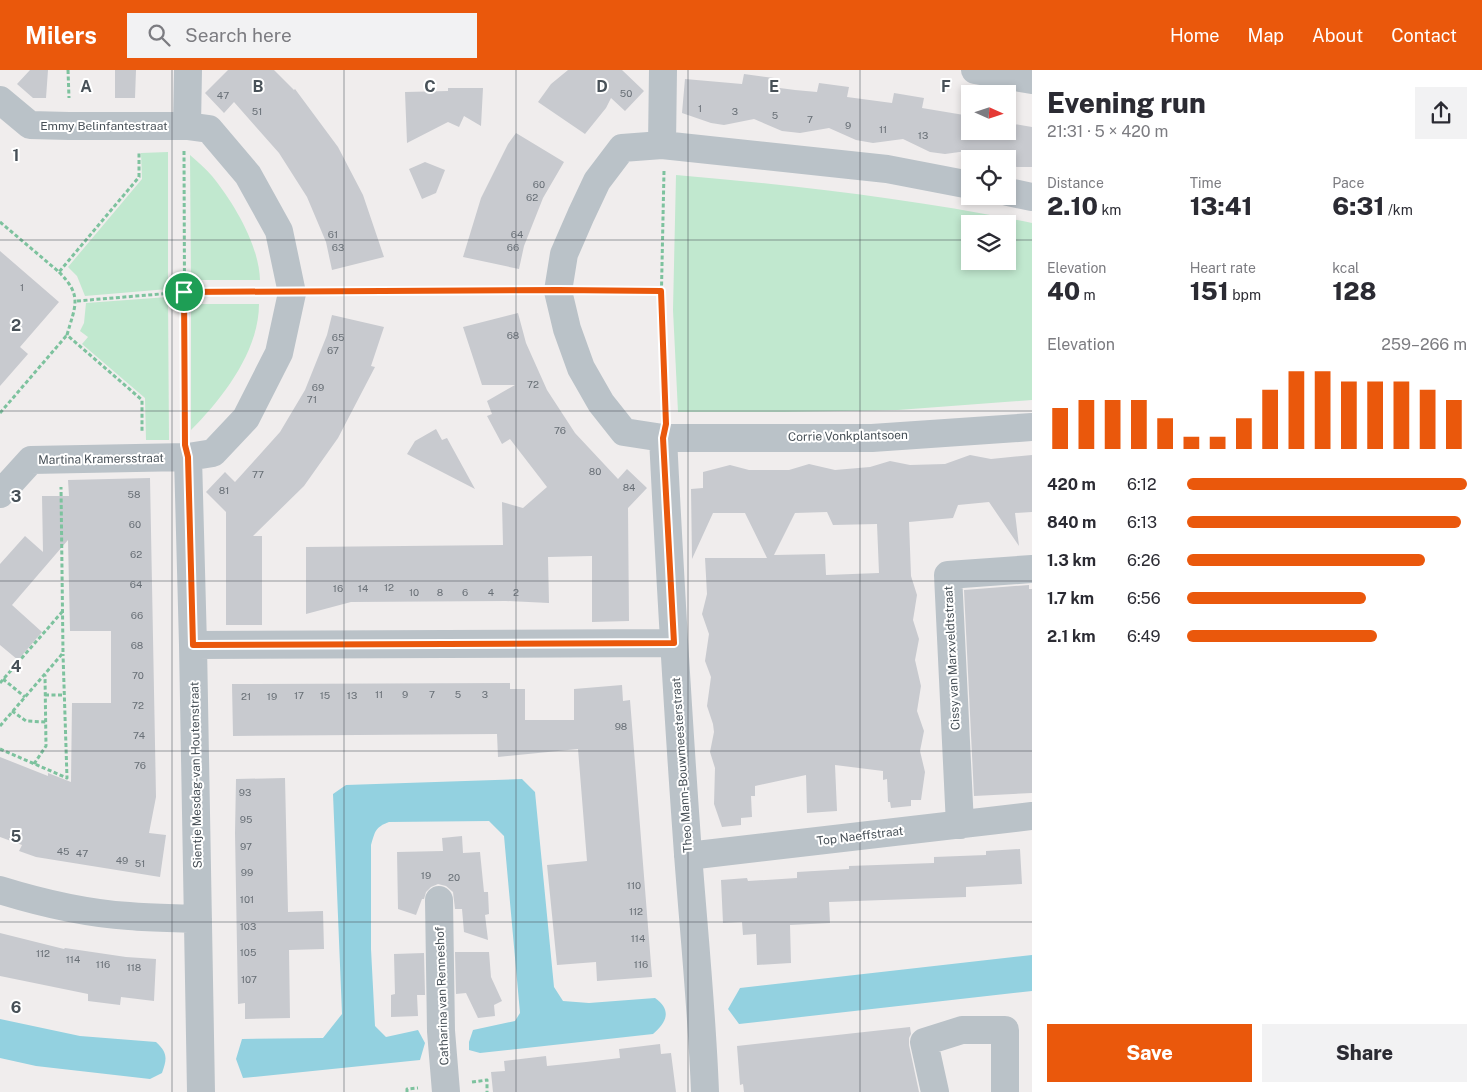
<!DOCTYPE html>
<meta charset="utf-8">
<style>
body{margin:0;font-family:"Public Sans",sans-serif;background:#f2f2f3;color:#2b2b33;height:100vh;display:flex;flex-direction:column;font-size:19px;white-space:nowrap}
*{box-sizing:border-box;margin:0}
p{font-size:16px;color:#7c7c81}
.icon{flex:none;width:28px;height:28px;fill:none;stroke:currentColor;stroke-width:2;stroke-linecap:round;stroke-linejoin:round}
.map{position:relative;flex:1;overflow:hidden}
.sheet{display:flex;flex-direction:column;background:#fff;width:450px}
.sheet>*{flex:none}
.needle{width:32px;rotate:93deg}
.buttons{position:absolute;left:961px;top:15px;display:grid;gap:10px}
.buttons a{display:grid;place-items:center;width:55px;height:55px;border-radius:0px;background:#fff;box-shadow:0 2px 8px #0003;font-size:25px}
.pin{position:absolute;display:grid;place-items:center;width:42px;height:42px;color:#fff;margin:-21px;border:2px solid #fff;border-radius:50%;box-shadow:0 1px 5px #0007}
.round{display:grid;place-items:center;flex:none;width:52px;height:52px;border-radius:0px;background:#f2f2f3}
.summary{display:flex;align-items:center;justify-content:space-between;height:85px;padding:0 15px}
h1{font-size:28px;font-weight:800;line-height:38px}
.figures{display:grid;grid-template-columns:repeat(3,1fr);gap:8px;height:85px;padding:5px 15px}
.figures div{display:grid;align-content:center}
.figures b{font-size:25px;font-weight:800}
.figures small{font-size:14px;font-weight:400}
.figures p{font-size:14px}
.chart{height:140px;padding:10px 15px}
.chart p{display:flex;justify-content:space-between}
.chart svg{width:100%;height:90px;margin-top:5px;stroke:#ea580c;stroke-width:6}
.primary-button{display:flex;gap:10px;margin-top:auto;padding:10px 15px}
.primary-button a{flex:1;height:58px;border-radius:0px;background:#ea580c;color:#fff;font-size:20px;font-weight:800;line-height:58px;text-align:center}
.primary-button a+a{background:#f2f2f3;color:#2b2b33}
ul{padding:0 15px;list-style:none;font-size:16px}
li{display:grid;grid-template-columns:80px 60px 1fr;align-items:center;height:38px}
li i{height:12px;border-radius:6px;background:#ea580c}
header{display:flex;align-items:center;gap:30px;box-sizing:border-box;height:70px;padding:0 25px;background:#ea580c;color:#fff}
header strong{font-size:24px}
nav{display:flex;gap:28px;margin-inline-start:auto;font-size:18px}
.search{width:350px;height:45px;background:#f2f2f3;display:flex;align-items:center;gap:12px;box-sizing:border-box;padding:0 18px;border-radius:0px;color:#7c7c81;font-size:19px}
main{display:flex;flex:1;min-height:0}
.map>svg:first-child{display:block}
.green{fill:#c1e8cf;fill-rule:evenodd}
.water{fill:#93d1e0}
.building{fill:#c8cacf;fill-rule:evenodd}
.lines{fill:none;stroke-linecap:round;stroke-linejoin:round}
.path{stroke:#7dc29e;stroke-width:3;stroke-dasharray:4 2.5;stroke-linecap:butt}
.minor{stroke:#bac2c8;stroke-width:28}
.route-casing{stroke:#fff;stroke-width:10}
.route{stroke:#ea580c;stroke-width:6}
.grid{fill:none;stroke:#485158;stroke-width:1;stroke-opacity:0.55}
.labels{text-anchor:middle;dominant-baseline:central;stroke-width:4;stroke-linejoin:round;paint-order:stroke}
.number-label{font-size:10px;fill:#686f76}
.street-label{font-size:12px;fill:#485158;stroke:#fff}
.grid-label{font-size:16px;text-anchor:middle;font-weight:bold;fill:#485158;stroke:#fff;stroke-width:4;stroke-linejoin:round;paint-order:stroke}
</style>
<header>
<strong>Milers</strong>
<div class="search"><svg class="icon" aria-label="search" viewBox="0 0 24 24"><circle cx="10" cy="10" r="6"/><path d="M15 15l6 6"/></svg>Search here</div>
<nav><a>Home</a><a>Map</a><a>About</a><a>Contact</a></nav>
</header>
<main>
<div class="map">
<svg width="1032" height="1022" viewBox="0 0 1032 1022">
<rect width="100%" height="100%" fill="#f0eded"/>
<path class="green" d="M168,82V219L85,226L77,206L68,197L142,109L141,83Z
M190,85C198,92 206,99 212,106C234,133 259,175 260,210H191Z
M676,105C795,115 914,129 1032,153V330L898,340L784,342H678L673,240ZM970,154H1008V191H970Z
M168,227L169,370H146L145,328L82,274L88,267L80,261L84,253L86,233Z
M191,234H259C259,281 223,328 191,360Z"/>
<path class="water" d="M522,709L535,722L554,917L563,931L589,933L655,928C672,940 667,952 653,964L480,983L469,980V972L473,960L515,951L520,943L504,766L489,751L389,752C375,757 375,762 371,775V879L375,956L386,967L418,960L425,973L420,990L243,1008L236,989L242,969L323,968L342,944L333,724L346,715Z
M1032,885V921L739,954L728,939L740,918Z
M0,949L80,966L156,972C168,983 167,989 162,1003L150,1009L36,996L0,988Z"/>
<path class="building" d="M30,0H48L46,28H33L17,14Z
M115,0H136L135,28H115Z
M228,0H274L294,20L295,19L338,77L363,125L384,187L332,200L326,172L307,127L279,83L234,32L224,43L205,23Z
M568,0H622L644,21L625,41L611,28L606,38L585,64L538,32L551,14Z
M744,4L774,8L772,17L795,20L817,22L819,13L849,17L847,27L892,33L894,23L924,28L922,38L970,46V61H1008V53L1032,57V97H1017L1008,95V89H990L974,80L945,84L930,82L903,69L873,73L856,70L829,58L800,63L782,61L754,49L724,55L711,53L682,43L685,9L742,14Z
M448,18H483L481,56L464,46L459,57L448,52L407,73L405,22L448,21Z
M516,63L564,92L543,128L524,176L519,199L463,187L481,128L508,74Z
M425,92L445,100L436,123L422,129L409,99Z
M0,181L59,232L20,277L28,284L0,316Z
M518,243L526,273L547,320L575,363L618,409L627,399L647,418L628,438L629,551L592,552V486L548,487L549,533L506,531L351,532L306,544V477L503,475L502,432L523,438L547,417L510,369L502,374L487,346L492,344L487,331L515,315H482L463,257Z
M332,245L384,257L371,296L375,297L338,368L304,416L253,466H262V555H226V442L206,422L225,402L235,412L280,362L305,320L327,265Z
M436,359L442,370L447,368L475,419L407,384L415,371Z
M970,385L991,389L1032,385V442L1015,443L1019,476L989,432L958,435L953,448L909,452L911,506L917,525L913,550L919,569L915,590L921,616L917,641L924,661L920,681L925,702L921,730H911V736L891,738L890,732H888L887,709L883,710V701L835,695L837,741L807,743L806,705L755,716V726H751L752,747L741,748V755L722,757L714,734L715,698L710,682L714,662L713,654L707,636L711,607L705,591L709,564L702,544L707,524L705,488H767L745,443H713L692,489L691,419L703,418V402L730,395L749,400H789L809,394L835,400L870,397L890,391L910,395L945,394ZM827,442L833,455L877,454L879,503L826,505L825,484L774,485L795,443Z
M150,408L156,727L149,763L166,765L160,807L36,787L19,781L22,775L0,767V687L48,706V703L71,712L72,633H111V561H70L68,470L12,535L42,562L18,590L0,575V494L25,466L43,482L42,426H69L68,410Z
M1029,515V519H1032V723L974,726L964,520Z
M510,613V619H525V650H574V619L622,615L623,631L630,630L652,907L597,911L596,892L557,895L547,795L587,791L578,679L498,687L497,664L233,666L232,614Z
M285,708L288,842L323,841L324,879L289,880L290,948L245,949V933L238,934L235,763L236,709Z
M462,766L463,783L480,782L484,822H488L489,844L485,845L488,870L464,862L462,839H455L453,822L446,816L438,814L431,817L426,822L424,829H422L416,845L398,839L397,782L443,781L442,768Z
M1020,779L1022,814L966,817V827L829,832L830,853L790,855L791,893L757,895L756,864L743,865L742,852L723,853L721,810L747,808L748,811L797,808V802L849,799V796L934,793V787L986,785V781Z
M0,863L64,879L65,878L126,887L156,889L154,931L121,927L120,935L88,931V924L0,906Z
M455,882H489L491,907L502,931L494,935L495,946L478,948L466,923L456,924Z
M424,883L425,925H417L418,946L391,947V925L395,924L394,884Z
M910,957L911,964L909,968V975L919,1022H744L743,1014L740,1015L737,976Z
M660,974L661,984L671,983L676,1022H493L491,1002L505,1001L504,991L546,986L547,996L586,992L620,988L619,979Z"/>
<g class="lines">
<path class="path" d="M68,0L69,28
M184,81L185,360
M664,101L661,242L666,342
M0,152L59,202L139,107V82
M59,202C83,226 75,236 67,265L142,330V362
M584,221H661
M319,222L531,221
M77,231L184,222H266
M0,343L67,265
M3,609L25,627
M0,613L62,542
M45,625H64
M12,641L26,651L46,652
M0,656L63,583L61,417
M0,679L67,708L63,584
M34,694L46,676L45,605
M472,1012L487,1010V1022
M407,1022V1019L418,1018"/>
<path class="minor" d="M188,0L187,56L209,59L248,105L279,161L292,223L279,283L246,348L213,383L188,387L193,575L201,1022
M663,0L662,75L622,78L597,111L581,145L564,184L558,221L567,259L581,298L601,333L624,362L663,368C670,507 678,646 688,784C694,864 702,942 705,1022
M975,0L1032,10
M0,30L30,55L69,56H187
M662,75L887,99L970,115
M1008,122L1032,127
M663,368H872L1032,357
M0,424L31,390L188,387
M193,575L673,573
M960,755L948,505L1032,499
M688,786L1032,746
M0,820C42,833 85,843 129,846C152,848 175,848 198,849
M439,830L441,961L446,1022
M935,1022L924,972L962,960H1005V1022"/>
</g>
<g class="lines">
<defs>
<path id="route" d="M558,220L661,221L666,354L663,368L674,573L193,575L188,387L185,375L184,222Z"/>
</defs>
<use href="#route" class="route-casing"/>
<use href="#route" class="route"/>
</g>
<path class="grid" d="M172,0V1022M344,0V1022M516,0V1022M688,0V1022M860,0V1022M0,170H970M1008,170H1032M0,341H1032M0,511H1032M0,681H1032M0,852H1032"/>
<g class="labels">
<g class="number-label">
<text x="626" y="23">50</text>
<text x="223" y="25">47</text>
<text x="700" y="38">1</text>
<text x="257" y="41">51</text>
<text x="735" y="41">3</text>
<text x="775" y="45">5</text>
<text x="810" y="49">7</text>
<text x="848" y="55">9</text>
<text x="883" y="59">11</text>
<text x="923" y="65">13</text>
<text x="539" y="114">60</text>
<text x="532" y="127">62</text>
<text x="333" y="164">61</text>
<text x="517" y="164">64</text>
<text x="338" y="177">63</text>
<text x="513" y="177">66</text>
<text x="22" y="217">1</text>
<text x="513" y="265">68</text>
<text x="338" y="267">65</text>
<text x="333" y="280">67</text>
<text x="533" y="314">72</text>
<text x="318" y="317">69</text>
<text x="312" y="329">71</text>
<text x="560" y="360">76</text>
<text x="595" y="401">80</text>
<text x="258" y="404">77</text>
<text x="629" y="417">84</text>
<text x="224" y="420">81</text>
<text x="134" y="424">58</text>
<text x="135" y="454">60</text>
<text x="136" y="484">62</text>
<text x="136" y="514">64</text>
<text x="389" y="517">12</text>
<text x="338" y="518">16</text>
<text x="363" y="518">14</text>
<text x="414" y="522">10</text>
<text x="440" y="522">8</text>
<text x="465" y="522">6</text>
<text x="491" y="522">4</text>
<text x="516" y="522">2</text>
<text x="137" y="545">66</text>
<text x="137" y="575">68</text>
<text x="138" y="605">70</text>
<text x="379" y="624">11</text>
<text x="405" y="624">9</text>
<text x="432" y="624">7</text>
<text x="458" y="624">5</text>
<text x="485" y="624">3</text>
<text x="299" y="625">17</text>
<text x="325" y="625">15</text>
<text x="352" y="625">13</text>
<text x="246" y="626">21</text>
<text x="272" y="626">19</text>
<text x="138" y="635">72</text>
<text x="621" y="656">98</text>
<text x="139" y="665">74</text>
<text x="140" y="695">76</text>
<text x="245" y="722">93</text>
<text x="246" y="749">95</text>
<text x="246" y="776">97</text>
<text x="63" y="781">45</text>
<text x="82" y="783">47</text>
<text x="122" y="790">49</text>
<text x="140" y="793">51</text>
<text x="247" y="802">99</text>
<text x="426" y="805">19</text>
<text x="454" y="807">20</text>
<text x="634" y="815">110</text>
<text x="247" y="829">101</text>
<text x="636" y="841">112</text>
<text x="248" y="856">103</text>
<text x="638" y="868">114</text>
<text x="248" y="882">105</text>
<text x="43" y="883">112</text>
<text x="73" y="889">114</text>
<text x="103" y="894">116</text>
<text x="641" y="894">116</text>
<text x="134" y="897">118</text>
<text x="249" y="909">107</text>
</g>
<g class="street-label">
<text x="104" y="56">Emmy Belinfantestraat</text>
<text transform="translate(848 366) rotate(-1)">Corrie Vonkplantsoen</text>
<text transform="translate(101 389) rotate(-1)">Martina Kramersstraat</text>
<text transform="translate(952 588) rotate(-93)">Cissy van Marxveldtstraat</text>
<text transform="translate(682 695) rotate(-94)">Theo Mann-Bouwmeesterstraat</text>
<text transform="translate(196 705) rotate(-91)">Sientje Mesdag-van Houtenstraat</text>
<text transform="translate(860 766) rotate(-7)">Top Naeffstraat</text>
<text transform="translate(442 926) rotate(-92)">Catharina van Renneshof</text>
</g>
</g>
<g class="grid-label">
<text x="86" y="22">A</text>
<text x="258" y="22">B</text>
<text x="430" y="22">C</text>
<text x="602" y="22">D</text>
<text x="774" y="22">E</text>
<text x="946" y="22">F</text>
<text x="16" y="91">1</text>
<text x="16" y="261">2</text>
<text x="16" y="432">3</text>
<text x="16" y="602">4</text>
<text x="16" y="772">5</text>
<text x="16" y="943">6</text>
</g>
</svg>
<div class="buttons">
<a><svg class="needle" viewBox="-14 -14 28 28"><path d="M0-13l5 13h-10z" fill="#e53935"/><path d="M0 13l5-13h-10z" fill="#7c7c81"/></svg></a>
<a><svg class="icon" aria-label="locate" viewBox="0 0 24 24"><circle cx="12" cy="12" r="6"/><path d="M12 2v4M12 18v4M2 12h4M18 12h4"/></svg></a>
<a><svg class="icon" aria-label="layers" viewBox="0 0 24 24"><path d="M12 4l9 5-9 5-9-5zM3 14l9 5 9-5"/></svg></a>
</div>
<div class="pin" style="left:184px;top:222px;background:#1e9e55"><svg class="icon" aria-label="arrive" viewBox="0 0 24 24"><path d="M6 21V4h12l-3 4 3 4H6"/></svg></div>
</div>
<section class="sheet">
<div class="summary"><div><h1>Evening run</h1><p>21:31 · 5 × 420 m</p></div><a class="round"><svg class="icon" aria-label="share" viewBox="0 0 24 24"><path d="M12 15V3M7 8l5-5 5 5M5 13v7h14v-7"/></svg></a></div>
<div class="figures">
<div><p>Distance</p><b>2.10<small> km</small></b></div>
<div><p>Time</p><b>13:41</b></div>
<div><p>Pace</p><b>6:31<small> /km</small></b></div>
</div>
<div class="figures">
<div><p>Elevation</p><b>40<small> m</small></b></div>
<div><p>Heart rate</p><b>151<small> bpm</small></b></div>
<div><p>kcal</p><b>128</b></div>
</div>
<div class="chart"><p><span>Elevation</span>259–266 m</p>
<svg viewBox="0 0 160 44" preserveAspectRatio="none"><path d="M5 44V24M15 44V20M25 44V20M35 44V20M45 44V29M55 44V38M65 44V38M75 44V29M85 44V15M95 44V6M105 44V6M115 44V11M125 44V11M135 44V11M145 44V15M155 44V20"/></svg>
</div>
<ul>
<li><b>420 m</b>6:12<i style="width:100%"></i></li>
<li><b>840 m</b>6:13<i style="width:98%"></i></li>
<li><b>1.3 km</b>6:26<i style="width:85%"></i></li>
<li><b>1.7 km</b>6:56<i style="width:64%"></i></li>
<li><b>2.1 km</b>6:49<i style="width:68%"></i></li>
</ul>
<div class="primary-button"><a>Save</a><a>Share</a></div>
</section>
</main>
